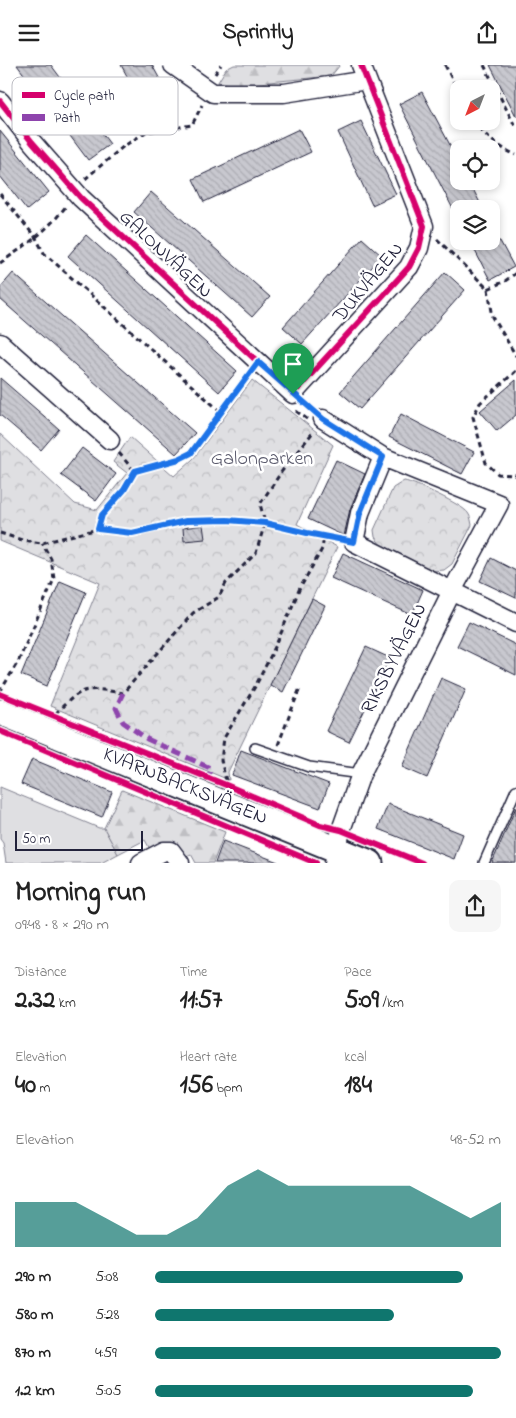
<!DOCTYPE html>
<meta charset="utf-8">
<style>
body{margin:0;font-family:"Indie Flower",sans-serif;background:#f6f6f6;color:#222;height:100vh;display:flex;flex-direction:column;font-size:19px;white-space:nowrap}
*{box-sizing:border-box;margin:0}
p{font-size:16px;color:#767676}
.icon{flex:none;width:28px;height:28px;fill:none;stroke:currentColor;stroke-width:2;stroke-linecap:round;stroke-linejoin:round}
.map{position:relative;height:798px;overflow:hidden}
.details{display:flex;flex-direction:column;background:#fff;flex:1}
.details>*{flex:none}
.needle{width:32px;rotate:222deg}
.controls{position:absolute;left:450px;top:15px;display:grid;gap:10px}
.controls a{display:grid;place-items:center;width:50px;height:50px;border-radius:10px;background:#fff;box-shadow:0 2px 8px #0003;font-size:25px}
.scale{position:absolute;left:15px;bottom:12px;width:128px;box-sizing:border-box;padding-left:5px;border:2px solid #22223b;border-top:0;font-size:14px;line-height:18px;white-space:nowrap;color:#22223b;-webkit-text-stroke:4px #fff;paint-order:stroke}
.pin{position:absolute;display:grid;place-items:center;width:42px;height:42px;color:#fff;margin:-51px -21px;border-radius:50% 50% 50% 0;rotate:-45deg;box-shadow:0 0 5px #0007}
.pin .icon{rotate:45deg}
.round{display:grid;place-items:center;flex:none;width:52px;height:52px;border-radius:10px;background:#f6f6f6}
.overview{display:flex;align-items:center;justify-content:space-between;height:85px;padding:0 15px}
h1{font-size:28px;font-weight:700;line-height:38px}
.metrics{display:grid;grid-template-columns:repeat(3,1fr);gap:8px;height:85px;padding:5px 15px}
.metrics div{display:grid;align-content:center}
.metrics b{font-size:25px;font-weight:700}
.metrics small{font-size:14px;font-weight:400}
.metrics p{font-size:14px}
.chart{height:140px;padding:10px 15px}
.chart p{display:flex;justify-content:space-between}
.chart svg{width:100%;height:90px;margin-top:5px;fill:#0f766e;opacity:.7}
ul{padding:0 15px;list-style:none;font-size:16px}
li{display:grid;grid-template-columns:80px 60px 1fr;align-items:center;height:38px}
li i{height:12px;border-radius:6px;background:#0f766e}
header{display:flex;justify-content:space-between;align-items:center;height:65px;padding:0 15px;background:#fff;font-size:22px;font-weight:700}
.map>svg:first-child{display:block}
.grass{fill:#dfdfe2;stroke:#80808e}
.forest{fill:url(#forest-firs);stroke:#80808e}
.park{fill:url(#park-crowns);stroke:#80808e}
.building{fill:url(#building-back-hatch);stroke:#22223b}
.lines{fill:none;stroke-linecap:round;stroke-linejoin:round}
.lane-casing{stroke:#22223b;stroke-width:12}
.street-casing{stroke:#22223b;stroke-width:21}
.secondary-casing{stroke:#22223b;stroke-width:29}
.path{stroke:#22223b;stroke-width:3;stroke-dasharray:5 4;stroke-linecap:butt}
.lane{stroke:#fff;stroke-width:9}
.street{stroke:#fff;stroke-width:18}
.secondary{stroke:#fff;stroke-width:25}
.quiet{stroke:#8e44ad;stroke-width:5;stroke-dasharray:10 5;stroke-linecap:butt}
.cycleway-casing{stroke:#fff;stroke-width:9}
.cycleway{stroke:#d6006c;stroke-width:6}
.route-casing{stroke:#fff;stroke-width:10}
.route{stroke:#1a73e8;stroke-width:6}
.labels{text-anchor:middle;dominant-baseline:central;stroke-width:5;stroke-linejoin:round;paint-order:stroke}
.street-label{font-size:20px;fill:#22223b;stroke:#fff}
.park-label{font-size:20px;fill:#5b5b6d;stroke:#fff}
.key{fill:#fff;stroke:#bdbdc4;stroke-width:1}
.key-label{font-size:14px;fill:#22223b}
</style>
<header><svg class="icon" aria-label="menu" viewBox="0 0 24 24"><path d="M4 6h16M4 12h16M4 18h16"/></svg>Sprintly<svg class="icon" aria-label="share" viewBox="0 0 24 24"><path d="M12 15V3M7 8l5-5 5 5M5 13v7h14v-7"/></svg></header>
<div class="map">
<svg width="516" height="798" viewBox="0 0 516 798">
<defs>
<pattern id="forest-firs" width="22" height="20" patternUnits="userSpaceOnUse" patternTransform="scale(1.25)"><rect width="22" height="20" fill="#dfdfe2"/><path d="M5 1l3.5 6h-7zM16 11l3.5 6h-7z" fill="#bfbfc3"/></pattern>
<pattern id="park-crowns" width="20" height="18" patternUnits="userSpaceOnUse" patternTransform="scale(1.25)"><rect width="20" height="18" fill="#dfdfe2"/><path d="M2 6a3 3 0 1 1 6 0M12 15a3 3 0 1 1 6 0" fill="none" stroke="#bfbfc3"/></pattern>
<pattern id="building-back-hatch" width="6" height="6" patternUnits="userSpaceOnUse" patternTransform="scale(1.25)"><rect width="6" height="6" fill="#c8c8cf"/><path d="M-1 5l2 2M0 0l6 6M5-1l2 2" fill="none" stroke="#acacb3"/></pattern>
</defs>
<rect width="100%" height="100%" fill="#fff"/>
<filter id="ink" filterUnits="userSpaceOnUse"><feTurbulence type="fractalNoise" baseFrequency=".02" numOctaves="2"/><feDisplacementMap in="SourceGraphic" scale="10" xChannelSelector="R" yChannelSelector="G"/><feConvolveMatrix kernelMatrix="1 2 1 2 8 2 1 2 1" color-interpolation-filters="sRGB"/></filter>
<g filter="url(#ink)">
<path class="grass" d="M0,722L99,763H104L118,789L101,798H6L3,778L0,774Z"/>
<path class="forest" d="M234,0H340L331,11L238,20L218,17L226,4Z
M122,725L225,767L213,798H196L191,789L185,792L151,786L145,775L118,789L104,763Z"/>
<path class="park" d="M252,315L333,380L297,459L337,482L228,707L229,715L50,641L100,518L0,476V369L75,439L97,445L127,408L113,397L130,372L174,411L193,394Z
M404,416C414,417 463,440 468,448C471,452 471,456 472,460L452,499L444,505L432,506L383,483L375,472L374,465L393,423Z"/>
<path class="building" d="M17,0H51L110,79L88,95Z
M121,0H152L174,40L150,53Z
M490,0H516V51Z
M422,27L459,97V116H469L483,144H453L399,39Z
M361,56L396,129L372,140L338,67Z
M299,64L311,87L204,137L193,114Z
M0,66L49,127L27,145L0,111Z
M151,127L270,232L252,252L134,147Z
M86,170L237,306L219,327L68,191Z
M362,173L382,191L302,279L283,262Z
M470,176H500L514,202L490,215Z
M445,207L465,225L360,344L340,327Z
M13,208L195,368L176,389L0,234V223Z
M0,313L59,364L41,385L0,350Z
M516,315V350L497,366L480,346Z
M401,349L474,387L462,409L389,372Z
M82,383L116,409L96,436L61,410Z
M336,395L365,409L350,444L344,471L308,454Z
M203,460L205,474L184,476L183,463Z
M343,488L423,525L412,550L331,513Z
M491,493L516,506V533L480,516Z
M60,516L86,527L47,621L21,610Z
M312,534L325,541L283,627L270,620Z
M469,557L516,580V610L457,581Z
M366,582L390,593L349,677L326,666Z
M441,613L466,624L427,713L402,702Z
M241,685L329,719L320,743L232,710Z
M32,694L112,727L102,752L21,719Z
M388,739L463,769L454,794L378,764Z
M516,742V798H492Z
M223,776L278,797L277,798H215Z"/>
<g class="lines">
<defs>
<path id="lane" d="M255,683L309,702L361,709
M484,798L516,725"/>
<path id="street" d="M173,0L213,28H284L367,15
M0,36L32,77L81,133L293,329L409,202L419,183L424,161L361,0
M0,278L110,375
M323,354L383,392L360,448L354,477L516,558
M141,798L164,786H171L180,798
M334,798L341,765L361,709L452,526L499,439L383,392"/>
<path id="secondary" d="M0,647L370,798"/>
</defs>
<use href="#lane" class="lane-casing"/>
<use href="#street" class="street-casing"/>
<use href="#secondary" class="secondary-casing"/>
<path class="path" d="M445,0L459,28
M484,0L516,63
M215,9L221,0
M474,56C486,72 498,82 516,90
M85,114L124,81L146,67L192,60L202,40
M0,129L36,173L44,188L221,347
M437,174L488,224L505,216L516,208
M0,198C28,179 46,167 67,140
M488,224L493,252L516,291
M516,306L480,338L473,352L486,398L498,409L516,410
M296,346L307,354
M119,388L135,407L124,425L102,450L98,464L132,468L186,456L227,455L265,458L339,475
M135,407L179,394L191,388L249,309
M0,468L22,475L42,478L98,464
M0,627L19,595L54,514L51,494L42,478
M55,649C83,621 85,622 123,628L193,548L219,532L226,518L256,488L265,458L260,439L282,406L314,366
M278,680L300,623
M226,716L221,695L224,673L256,620L276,580L299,525L322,484L324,472"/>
<use href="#lane" class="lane"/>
<use href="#street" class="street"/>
<use href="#secondary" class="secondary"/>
<path class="quiet" d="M123,628L116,643L123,657L147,674L210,703L209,713"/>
<defs>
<path id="cycleway" d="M0,36L32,77L81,133L258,297L323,354
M293,329L409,202L419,183L424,161L361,0
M0,629L226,720L320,760L341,765L422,798
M0,666L316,798"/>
</defs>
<use href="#cycleway" class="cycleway-casing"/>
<use href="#cycleway" class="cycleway"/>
</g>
</g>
<g class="lines" filter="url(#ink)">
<defs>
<path id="route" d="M258,297L323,354L383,392L360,448L354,477L307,468L265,458L227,455L186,456L132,468L98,464L102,450L124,425L135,406L179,394L191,388Z"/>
</defs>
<use href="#route" class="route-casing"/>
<use href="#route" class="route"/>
</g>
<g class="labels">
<g class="street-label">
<text transform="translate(165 190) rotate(43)">GALONVÄGEN</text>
<text transform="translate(369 218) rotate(-50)">DUKVÄGEN</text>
<text transform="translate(395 594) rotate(-63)">RIKSBYVÄGEN</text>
<text transform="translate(185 722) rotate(22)">KVARNBACKSVÄGEN</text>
</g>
<g class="park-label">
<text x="262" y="394">Galonparken</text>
</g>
</g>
<rect x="12" y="12" width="166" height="58" rx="8" class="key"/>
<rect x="22" y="27" width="23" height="6" fill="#d6006c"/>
<rect x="22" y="49" width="23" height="7" fill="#8e44ad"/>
<g class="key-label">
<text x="54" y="35">Cycle path</text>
<text x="54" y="57">Path</text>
</g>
</svg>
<div class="controls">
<a><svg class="needle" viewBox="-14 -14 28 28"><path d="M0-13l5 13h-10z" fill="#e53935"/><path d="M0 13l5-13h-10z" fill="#767676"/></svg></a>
<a><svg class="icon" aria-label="locate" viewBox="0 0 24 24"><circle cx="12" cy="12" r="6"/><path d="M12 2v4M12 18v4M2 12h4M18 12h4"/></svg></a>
<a><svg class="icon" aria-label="layers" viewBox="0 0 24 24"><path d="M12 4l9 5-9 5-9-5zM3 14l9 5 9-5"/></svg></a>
</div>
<div class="scale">50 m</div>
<div class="pin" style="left:293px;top:329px;background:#1e9e55"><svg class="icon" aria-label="arrive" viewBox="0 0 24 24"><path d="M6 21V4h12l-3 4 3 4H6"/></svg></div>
</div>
<section class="details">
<div class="overview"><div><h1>Morning run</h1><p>09:48 · 8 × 290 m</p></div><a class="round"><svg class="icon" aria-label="share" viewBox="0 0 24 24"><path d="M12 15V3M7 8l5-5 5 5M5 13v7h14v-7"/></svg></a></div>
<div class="metrics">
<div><p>Distance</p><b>2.32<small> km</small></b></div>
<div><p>Time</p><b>11:57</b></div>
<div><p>Pace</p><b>5:09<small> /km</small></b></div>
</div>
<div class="metrics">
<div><p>Elevation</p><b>40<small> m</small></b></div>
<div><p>Heart rate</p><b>156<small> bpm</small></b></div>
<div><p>kcal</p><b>184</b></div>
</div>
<div class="chart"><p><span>Elevation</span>48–52 m</p>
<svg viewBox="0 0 160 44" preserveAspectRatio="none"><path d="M0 44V22L10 22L20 22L30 30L40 38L50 38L60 30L70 14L80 6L90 14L100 14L110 14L120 14L130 14L140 22L150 30L160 22V44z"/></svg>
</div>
<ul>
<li><b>290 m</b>5:08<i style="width:89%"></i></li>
<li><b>580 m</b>5:28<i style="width:69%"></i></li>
<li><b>870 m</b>4:59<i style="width:100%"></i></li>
<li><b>1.2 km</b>5:05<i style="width:92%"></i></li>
</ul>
</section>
